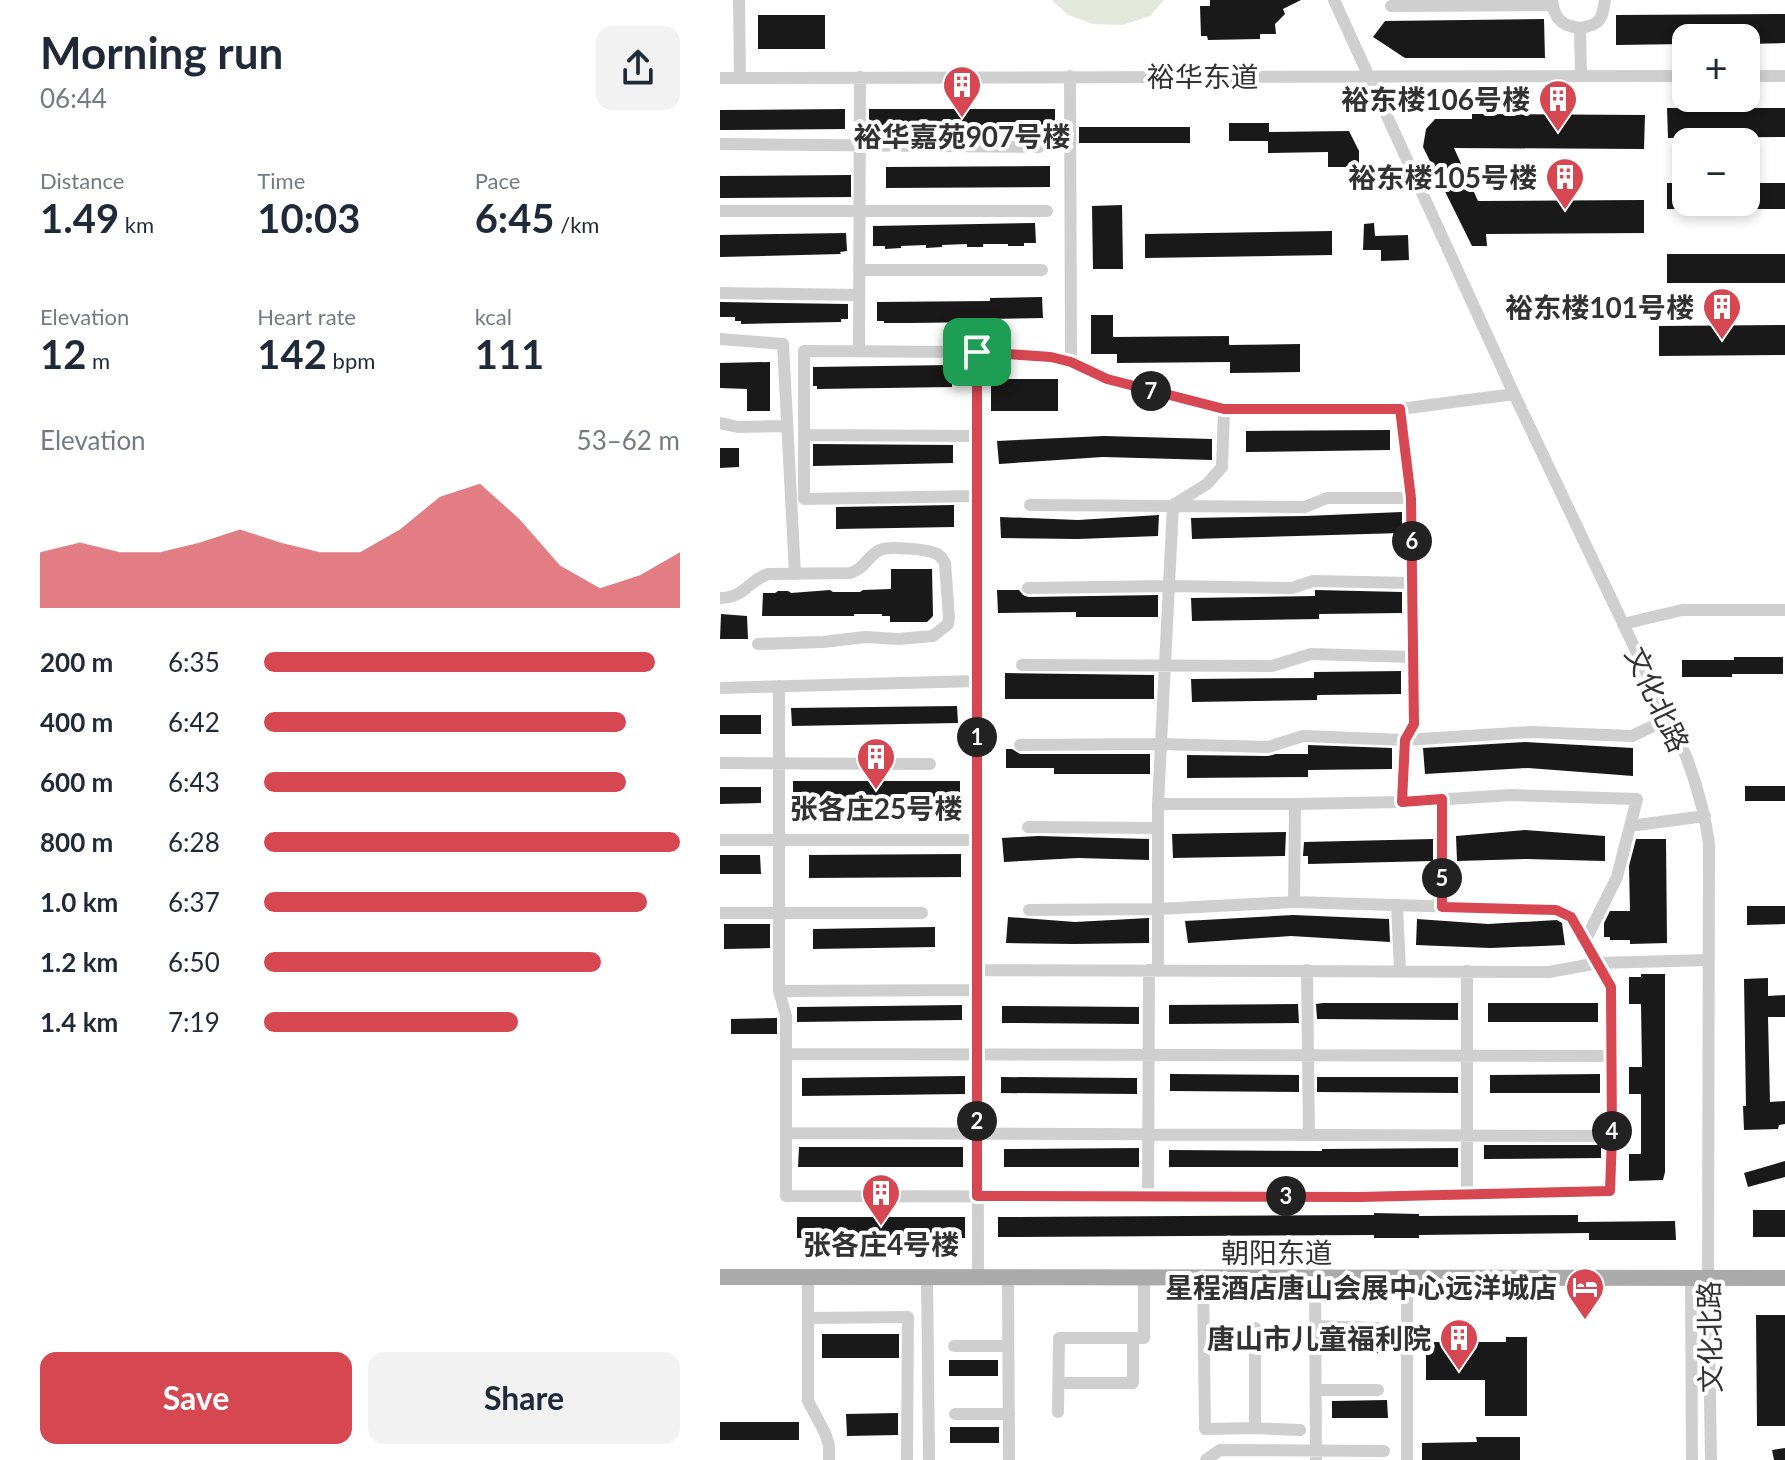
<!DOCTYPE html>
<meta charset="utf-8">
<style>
body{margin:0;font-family:Lato,"Noto Sans SC",sans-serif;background:#f2f2f3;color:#1f2937;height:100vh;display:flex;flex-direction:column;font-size:30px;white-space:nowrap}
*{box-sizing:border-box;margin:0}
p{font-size:26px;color:#747a83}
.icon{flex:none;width:44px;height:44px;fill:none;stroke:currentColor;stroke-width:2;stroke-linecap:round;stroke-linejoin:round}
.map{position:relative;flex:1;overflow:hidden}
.side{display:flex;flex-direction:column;background:#fff;width:720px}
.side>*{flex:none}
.controls{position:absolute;left:952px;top:24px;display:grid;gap:16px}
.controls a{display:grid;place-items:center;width:88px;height:88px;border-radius:16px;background:#fff;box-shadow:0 4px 12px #0003;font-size:40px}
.pin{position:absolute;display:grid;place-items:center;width:68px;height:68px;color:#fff;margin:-34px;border-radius:16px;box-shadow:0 4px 12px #0006}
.km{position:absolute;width:40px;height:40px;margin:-20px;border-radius:50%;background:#222;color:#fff;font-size:22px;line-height:40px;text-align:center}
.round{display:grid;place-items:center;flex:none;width:84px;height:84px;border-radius:16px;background:#f2f2f3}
.head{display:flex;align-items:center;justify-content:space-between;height:136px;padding:0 40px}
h1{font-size:44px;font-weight:700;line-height:60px}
.stats{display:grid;grid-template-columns:repeat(3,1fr);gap:12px;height:136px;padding:8px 40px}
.stats div{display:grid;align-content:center}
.stats b{font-size:40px;font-weight:700}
.stats small{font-size:22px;font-weight:400}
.stats p{font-size:22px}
.chart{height:224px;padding:16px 40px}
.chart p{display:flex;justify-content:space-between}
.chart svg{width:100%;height:144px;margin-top:8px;fill:#d64751;opacity:.7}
.primary-button{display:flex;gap:16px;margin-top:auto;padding:16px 40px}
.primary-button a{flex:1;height:92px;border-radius:16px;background:#d64751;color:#fff;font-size:32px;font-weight:700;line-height:92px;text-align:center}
.primary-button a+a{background:#f2f2f3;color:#1f2937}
ul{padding:0 40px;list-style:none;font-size:26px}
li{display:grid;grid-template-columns:128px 96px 1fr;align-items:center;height:60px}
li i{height:20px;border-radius:10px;background:#d64751}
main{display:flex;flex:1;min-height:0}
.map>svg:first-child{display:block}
.green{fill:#e2e8dc}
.building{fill:#191919}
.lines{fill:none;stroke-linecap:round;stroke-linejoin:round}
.minor{stroke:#cfcfcf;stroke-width:12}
.major{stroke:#aaa;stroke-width:16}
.route-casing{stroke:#fff;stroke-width:16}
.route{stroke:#d64751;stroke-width:10}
.labels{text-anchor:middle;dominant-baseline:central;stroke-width:8;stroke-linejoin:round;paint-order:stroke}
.street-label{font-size:28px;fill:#323232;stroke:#fff}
.poi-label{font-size:28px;font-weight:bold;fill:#323232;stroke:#fff;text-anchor:end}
</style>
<main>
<section class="side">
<div class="head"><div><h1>Morning run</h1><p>06:44</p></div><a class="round"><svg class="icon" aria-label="share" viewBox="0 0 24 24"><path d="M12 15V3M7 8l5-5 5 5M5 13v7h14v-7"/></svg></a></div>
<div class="stats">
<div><p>Distance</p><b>1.49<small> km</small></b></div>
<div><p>Time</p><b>10:03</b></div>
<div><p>Pace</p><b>6:45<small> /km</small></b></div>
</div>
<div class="stats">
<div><p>Elevation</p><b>12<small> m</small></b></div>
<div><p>Heart rate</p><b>142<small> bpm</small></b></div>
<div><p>kcal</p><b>111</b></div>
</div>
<div class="chart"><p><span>Elevation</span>53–62 m</p>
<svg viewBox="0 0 160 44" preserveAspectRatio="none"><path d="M0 44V27L10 24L20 27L30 27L40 24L50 20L60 24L70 27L80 27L90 20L100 10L110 6L120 17L130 31L140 38L150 34L160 27V44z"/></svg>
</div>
<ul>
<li><b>200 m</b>6:35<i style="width:94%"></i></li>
<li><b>400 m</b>6:42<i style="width:87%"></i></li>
<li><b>600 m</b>6:43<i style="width:87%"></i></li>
<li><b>800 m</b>6:28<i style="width:100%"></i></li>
<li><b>1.0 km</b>6:37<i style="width:92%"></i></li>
<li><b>1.2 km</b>6:50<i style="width:81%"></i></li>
<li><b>1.4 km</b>7:19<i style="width:61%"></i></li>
</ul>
<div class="primary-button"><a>Save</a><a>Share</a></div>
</section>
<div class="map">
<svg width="1065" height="1460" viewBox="0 0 1065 1460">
<rect width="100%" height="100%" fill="#fff"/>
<path class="green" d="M332,0H444L430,16L402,25L373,24L348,15Z"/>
<path class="building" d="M490,0H581L563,9L565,14L555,24L556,34H540V39L488,40L487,36H481L480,6H490Z
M1065,14V43L1026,44V38H966V44L896,45V15Z
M38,15H105V49H38Z
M824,19L825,58H685L653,37L665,21Z
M947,108H1065V137L948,138Z
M125,109V129L0,130V110Z
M149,109H335V129L149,130Z
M752,114L925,115L924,149L734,148L758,201L924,200V233L766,234L767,246H752L703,147L706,129L715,119H752Z
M509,123H549V132L629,131L639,151V167H608V152L548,153V141H509Z
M359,127H470V143H359Z
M330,166V187L166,188V167Z
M131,175V197L0,198V176Z
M947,183H966V209H947Z
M1026,183H1065V209H1026Z
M402,205L403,269H373L372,206Z
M315,223L316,243H304V246H288V244H263V247H247V244L222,245V247L206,248V245L181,246V248L165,249V246H153V226Z
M654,223L655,236L688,235L689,260L661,261V250H643L644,224Z
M612,231V255L425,258V234Z
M126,233L127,251L120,252L121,254L0,257V235Z
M947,254H1065V283H947Z
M322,297L323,318L264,319V322L190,323H164V321H157V302L270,301V298Z
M0,302L128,304V319H121V322L21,324V321H15V317H0Z
M371,315H393V337L509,336V345L580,344V372L510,373V362L397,363V354H371Z
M1065,325V355L939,356V326Z
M50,362V411H27V389L0,388V363Z
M232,365V387L97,389V386H93V367Z
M271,379H338V411H271Z
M670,430V450L526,452V431Z
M384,436L492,439V460L383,457L279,464L277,441Z
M93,444L233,445V463L93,466Z
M0,448H19V467L0,468Z
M234,505V527L116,529V507Z
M682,512V533L472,539L471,518L585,516Z
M439,515L438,536L358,539L281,538L280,517L358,520Z
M171,569H212L213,616L207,622H170V616H162V614H134V616H42L43,593H55L58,591H68L71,593L110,590L113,592H140L143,590L171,589Z
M277,590H299L303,595L308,597L438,595V617H356V612L278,613Z
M595,590L682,592V613L599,614V619L472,621L471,598L595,596Z
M1,614L27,616L28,639H0Z
M1014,657H1063V674H1012V677H962V660H1014Z
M681,671V694L597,695V700L472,702L471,679L594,678V672Z
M285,673L434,675V699H285Z
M237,706L238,723L72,726L71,708Z
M0,715H41V734H0Z
M805,742L913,748V776L808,768L705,774L703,748Z
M588,745L672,748V769L588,770V777L467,778V755L548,756L556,754H588Z
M286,749H292L300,754H430V774H334V768H286Z
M73,781H240V800H73Z
M1025,786H1065V801H1025Z
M0,787H41V803L0,804Z
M805,830L885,836V861L806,859L737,861L736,836Z
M566,832L565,856L453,858L452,834Z
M318,836L429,839V860L358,858L284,862L282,838Z
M713,839V861L588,864V856H583L584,842Z
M916,839H946L947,943L910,944V940H890V937H884V923L890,911H910L909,866Z
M241,854V877L89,878V855Z
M0,855H40L41,874H0Z
M1027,906H1065V924L1027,925Z
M573,915L669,919L670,942L571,936L468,943L465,921Z
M288,917L355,922L429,918V943L354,944L286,943Z
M697,919L768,924L837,920L842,923L845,945L770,948L696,945Z
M4,924H50V948L4,949Z
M215,927V947L93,949V929Z
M921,974H945V1172L943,1180L909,1181V1154H921V1094H909V1067H922L921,1004H909V977H921Z
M1048,978V996L1065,995V1017H1048L1050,1102L1065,1101V1124L1059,1125L1058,1129L1024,1130L1023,1106H1026L1024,979Z
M603,1003H738V1020L597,1019L596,1004Z
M768,1003H878V1022H768Z
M578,1004L579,1023L449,1024V1005Z
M242,1005V1020L77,1022V1007Z
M282,1006L419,1007V1024L282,1023Z
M57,1018V1034H11V1019Z
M450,1074L579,1075V1092L450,1091Z
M880,1074V1093H770V1075Z
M245,1076V1094L82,1096V1078Z
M281,1077L417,1078V1094L281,1093Z
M597,1077H738V1093L597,1092Z
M764,1145H881V1158L764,1159Z
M79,1147H243V1167H78Z
M419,1148V1167H284V1149Z
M738,1148V1167H449V1150L602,1151V1149Z
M1065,1161V1177L1028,1187L1024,1173Z
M1033,1210H1065V1237H1033Z
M654,1213L699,1214V1216L858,1215V1222L955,1221L956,1240H869V1233L699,1235V1238H654V1235L278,1237V1217L654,1215Z
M77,1217H245V1238H77Z
M1036,1315H1065V1426H1037Z
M102,1334H179V1358H102Z
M609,1336H665V1353L610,1354Z
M786,1337H807V1416H765V1380H706V1342H786Z
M229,1360H278V1376H229Z
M667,1400L668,1418H612V1401Z
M178,1413V1435L127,1436L126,1414Z
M0,1422H79V1440H0Z
M230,1427H279V1443H230Z
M756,1437H800V1460H702V1443L757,1442Z
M1065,1448V1460H1054L1052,1450Z"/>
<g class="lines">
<path class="minor" d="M19,0L20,78
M614,0L794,394L966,756C977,785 985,814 989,844L988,1278L991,1460
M832,0C834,19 842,26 860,28
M671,6L832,5
M861,75L860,28C881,25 882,19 885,0
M350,76L351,362
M1026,76H1065
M0,78L966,76
M0,144L319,147
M0,211H327
M139,270H322
M0,293L139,295
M0,339L63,344L75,574
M139,351L140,77
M257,352L258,1276
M680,409L691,498L694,724L685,740L682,802
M0,423L18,427L67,426
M84,435L257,436
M257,496L84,499V351L257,352L331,357L351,362L387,379L504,409H680L794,394
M310,505L585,507L607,498H691
M308,588L449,586L572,588L593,581L693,583
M0,598C24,598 28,581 48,574L130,573C146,568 147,556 160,550C169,546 208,549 217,554C222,557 222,558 225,563L229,618L228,624L213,636L178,639L145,637L103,642L38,644
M903,624L962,610H1065
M302,665L552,666L591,654L693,657
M59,686V991L257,990
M0,688L257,681
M300,745L441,744L548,747L583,736L685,740L811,732L912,736L948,719
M0,763L210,764
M438,804H575L682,802L791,795L917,799L897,877L865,941
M910,826L985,816
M308,827L438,828
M0,840H257
M574,902L575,804
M677,906L680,970
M722,907V799
M309,910L438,909L574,902L836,910L851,917L891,987L892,1136L890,1191L747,1193V971
M0,913H202
M257,970L829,972L878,963L989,960
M438,970V804L453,505L487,484L502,467L504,409
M587,970L589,1135
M59,991L66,1016V1196L639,1197L747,1193
M66,1054L892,1056
M66,1133L892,1136
M428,1196L429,970
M207,1276L209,1460
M88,1277V1318L188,1317L187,1460
M288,1278L289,1460
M483,1278L485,1429L535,1428L580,1430
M595,1278L596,1460
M971,1279L972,1460
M88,1318V1401L105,1433L109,1445V1460
M595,1326L657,1328
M535,1328V1428
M234,1346H288
M339,1383H413V1338
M596,1390H658
M338,1412L339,1338H424V1278
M235,1414H289
M486,1460L500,1450L664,1451
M687,1460V1278"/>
<path class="major" d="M0,1277L1065,1278"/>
</g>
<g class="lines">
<defs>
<path id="route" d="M257,352L331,357L351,362L387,379L504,409H680L691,498L694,724L685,740L682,802L722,799V907L836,910L851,917L891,987L892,1136L890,1191L639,1197L257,1196Z"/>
</defs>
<use href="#route" class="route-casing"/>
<use href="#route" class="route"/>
</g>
<defs>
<symbol id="building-pin" viewBox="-11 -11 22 30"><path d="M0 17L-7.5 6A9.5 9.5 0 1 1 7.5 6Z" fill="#d64751" stroke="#fff"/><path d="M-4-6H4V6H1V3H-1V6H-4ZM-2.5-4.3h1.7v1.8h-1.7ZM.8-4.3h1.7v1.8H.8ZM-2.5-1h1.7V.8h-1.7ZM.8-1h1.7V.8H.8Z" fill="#fff"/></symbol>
<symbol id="hotel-pin" viewBox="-11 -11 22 30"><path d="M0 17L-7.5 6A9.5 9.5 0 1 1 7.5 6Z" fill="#d64751" stroke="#fff"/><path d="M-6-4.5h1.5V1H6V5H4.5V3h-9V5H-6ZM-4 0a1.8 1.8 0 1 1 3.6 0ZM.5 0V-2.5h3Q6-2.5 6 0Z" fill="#fff"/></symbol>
</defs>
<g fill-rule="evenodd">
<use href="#building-pin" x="220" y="63" width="44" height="60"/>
<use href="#building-pin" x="816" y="77" width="44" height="60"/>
<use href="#building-pin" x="823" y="155" width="44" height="60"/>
<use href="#building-pin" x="980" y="285" width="44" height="60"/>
<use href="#building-pin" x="134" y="735" width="44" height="60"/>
<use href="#building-pin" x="139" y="1171" width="44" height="60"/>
<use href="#hotel-pin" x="843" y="1265" width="44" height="60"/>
<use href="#building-pin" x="717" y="1316" width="44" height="60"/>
</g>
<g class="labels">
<g class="street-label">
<text x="483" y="76">裕华东道</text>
<text transform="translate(938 699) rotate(65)">文化北路</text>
<text x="557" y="1252">朝阳东道</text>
<text transform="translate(989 1337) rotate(-91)">文化北路</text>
</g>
<g class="poi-label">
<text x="810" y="99">裕东楼106号楼</text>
<text x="242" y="136" text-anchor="middle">裕华嘉苑907号楼</text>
<text x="817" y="177">裕东楼105号楼</text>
<text x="974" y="307">裕东楼101号楼</text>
<text x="156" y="808" text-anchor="middle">张各庄25号楼</text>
<text x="161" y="1244" text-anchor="middle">张各庄4号楼</text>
<text x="837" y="1287">星程酒店唐山会展中心远洋城店</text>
<text x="711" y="1338">唐山市儿童福利院</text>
</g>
</g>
</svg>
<div class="controls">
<a>+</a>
<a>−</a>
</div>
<div class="pin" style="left:257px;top:352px;background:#1e9e55"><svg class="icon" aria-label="arrive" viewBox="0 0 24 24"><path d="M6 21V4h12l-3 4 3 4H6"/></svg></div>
<b class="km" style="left:257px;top:737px">1</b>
<b class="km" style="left:257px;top:1121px">2</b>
<b class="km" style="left:566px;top:1196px">3</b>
<b class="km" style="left:892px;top:1131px">4</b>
<b class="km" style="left:722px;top:878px">5</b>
<b class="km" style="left:692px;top:541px">6</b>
<b class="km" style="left:431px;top:391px">7</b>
</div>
</main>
